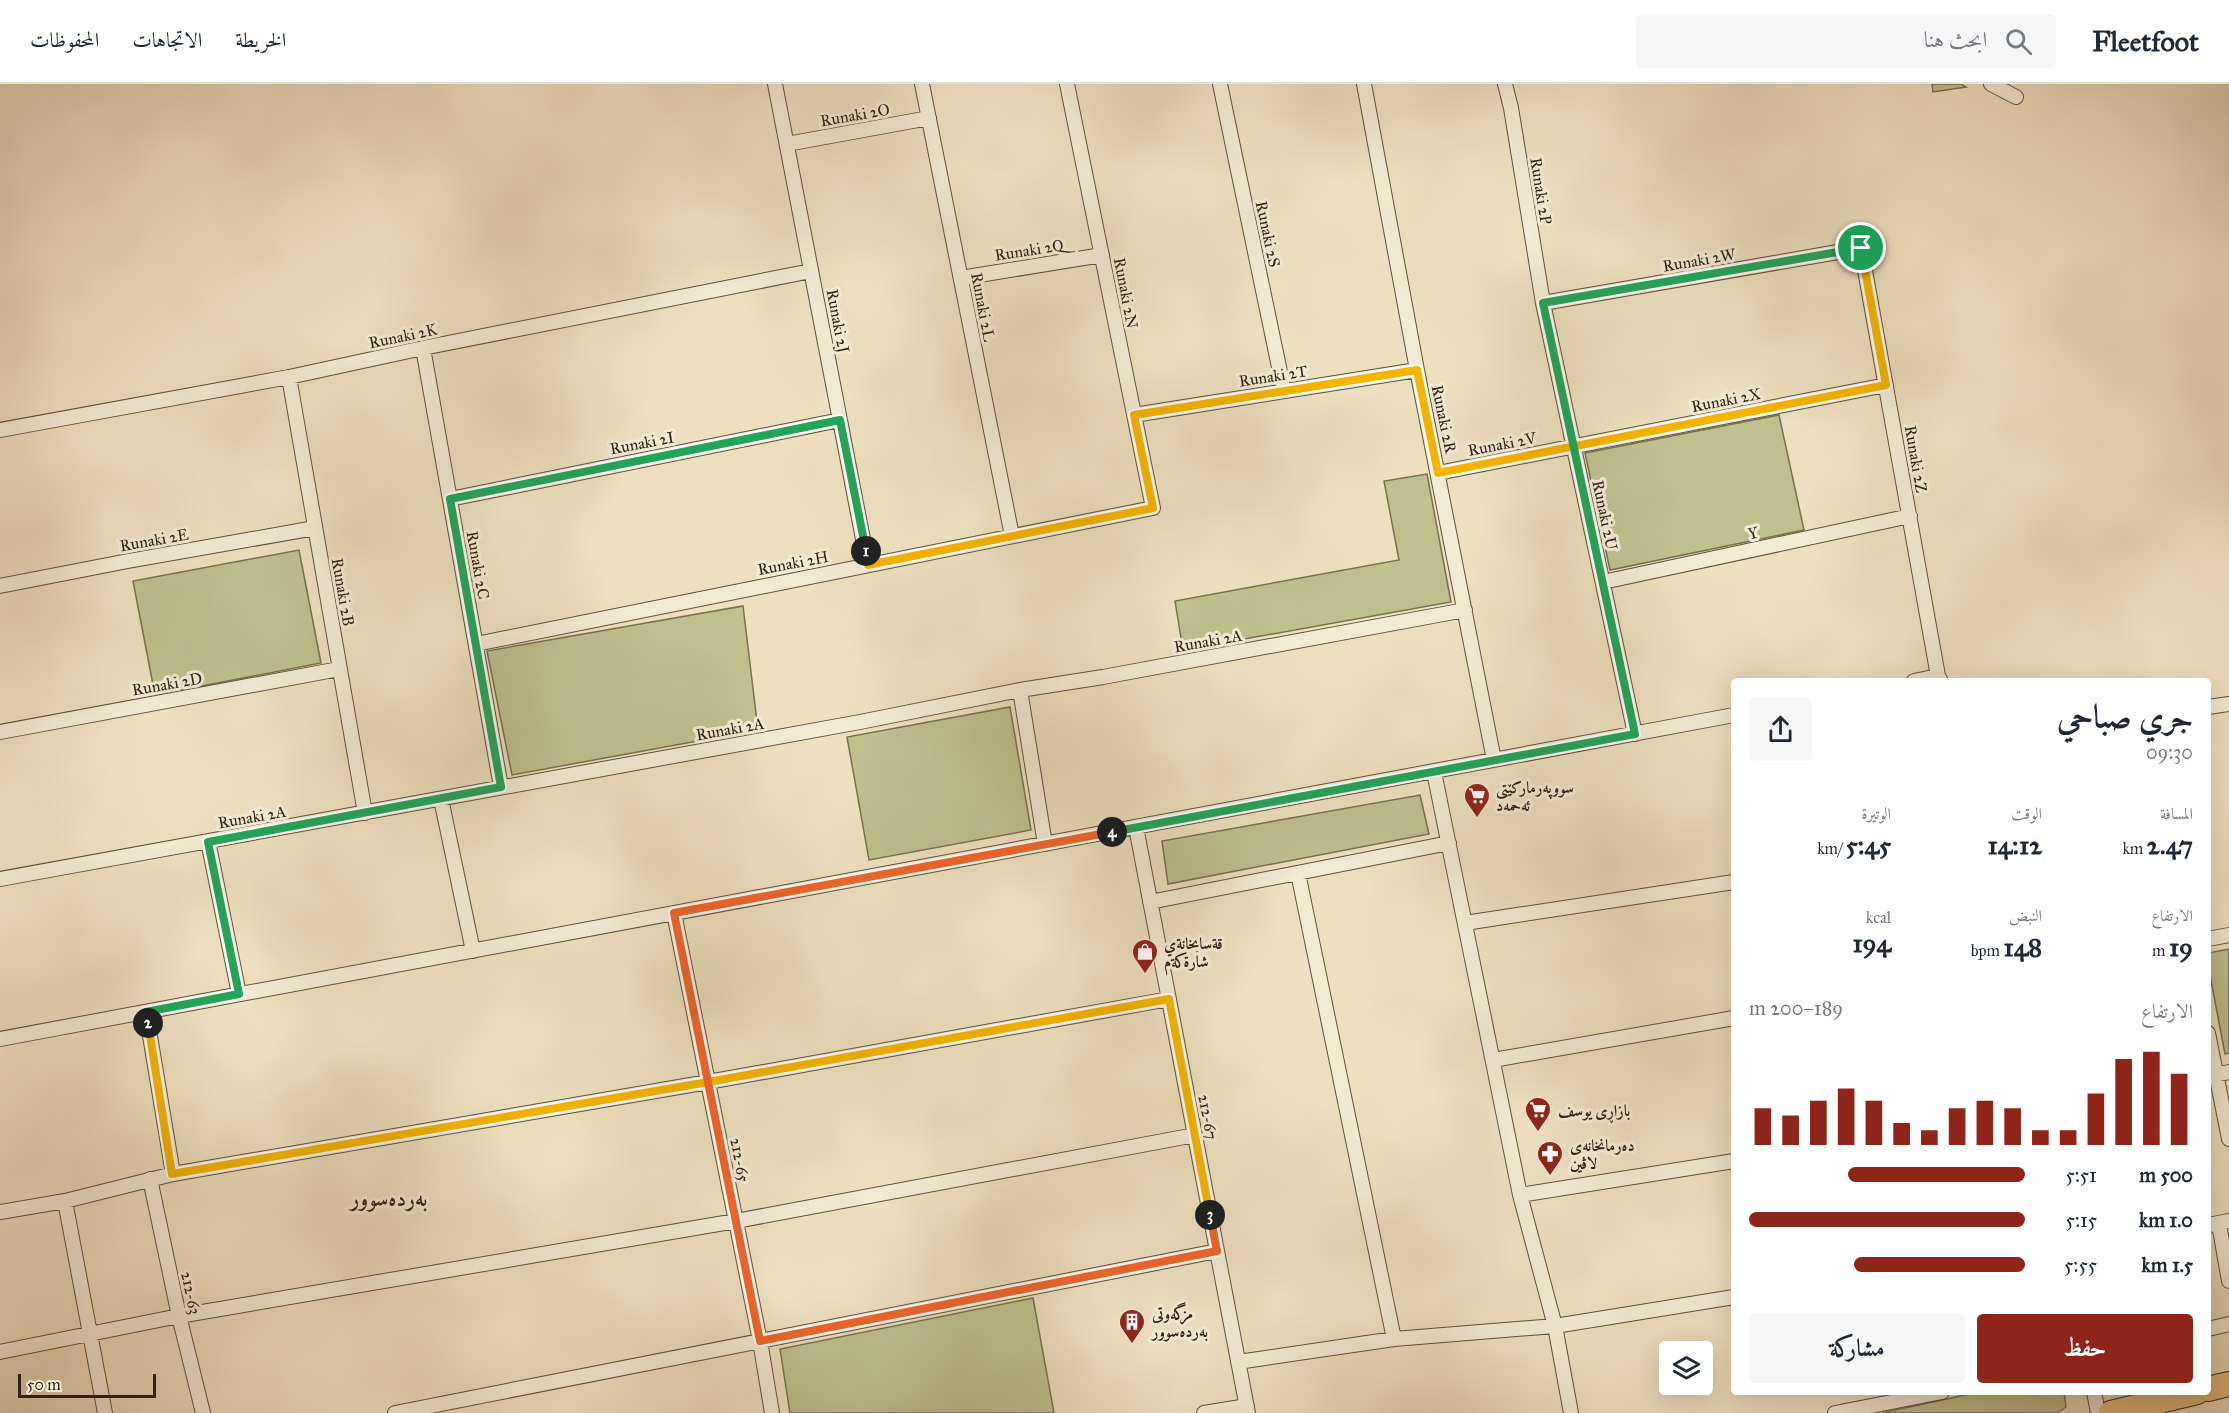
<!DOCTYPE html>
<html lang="ar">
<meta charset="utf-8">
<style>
body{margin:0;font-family:"IM FELL Great Primer",Amiri,serif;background:#f6f6f7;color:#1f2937;direction:rtl;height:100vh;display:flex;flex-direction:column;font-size:22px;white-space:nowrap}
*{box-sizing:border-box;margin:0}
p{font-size:20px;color:#747a83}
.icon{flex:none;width:33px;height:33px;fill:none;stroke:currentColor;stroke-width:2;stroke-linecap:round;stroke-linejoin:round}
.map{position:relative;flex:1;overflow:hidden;direction:ltr}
.sheet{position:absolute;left:1731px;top:594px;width:480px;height:717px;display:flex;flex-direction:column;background:#fff;border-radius:6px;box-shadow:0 6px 24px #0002;direction:rtl}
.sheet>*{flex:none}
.tools{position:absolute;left:1659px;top:1257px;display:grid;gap:12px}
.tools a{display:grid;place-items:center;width:54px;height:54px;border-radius:6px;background:#fff;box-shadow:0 6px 24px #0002;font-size:30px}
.scale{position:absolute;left:18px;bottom:15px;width:138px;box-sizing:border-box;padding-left:6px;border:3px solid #2f2210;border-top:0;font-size:16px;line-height:21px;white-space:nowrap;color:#2f2210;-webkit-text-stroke:4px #f4ebd5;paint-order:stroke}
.pin{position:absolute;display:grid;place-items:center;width:51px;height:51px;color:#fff;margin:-26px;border:3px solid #fff;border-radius:50%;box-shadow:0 2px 6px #0007}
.km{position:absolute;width:30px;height:30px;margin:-15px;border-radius:50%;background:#222;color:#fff;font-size:16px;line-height:30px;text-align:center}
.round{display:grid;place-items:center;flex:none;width:63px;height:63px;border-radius:6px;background:#f6f6f7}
.summary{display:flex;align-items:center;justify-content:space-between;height:102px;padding:0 18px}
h1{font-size:33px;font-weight:700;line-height:45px}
.metrics{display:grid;grid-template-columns:repeat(3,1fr);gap:9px;height:102px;padding:6px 18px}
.metrics div{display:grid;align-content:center}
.metrics b{font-size:26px;font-weight:700}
.metrics small{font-size:16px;font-weight:400}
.metrics p{font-size:16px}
.chart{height:168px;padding:12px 18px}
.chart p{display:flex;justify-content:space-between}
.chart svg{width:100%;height:108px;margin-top:6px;stroke:#8f2418;stroke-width:6}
.cta{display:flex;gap:12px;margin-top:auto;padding:12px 18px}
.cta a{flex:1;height:69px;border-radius:6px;background:#8f2418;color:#fff;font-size:24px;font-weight:700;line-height:69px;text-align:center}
.cta a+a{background:#f6f6f7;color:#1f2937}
ul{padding:0 18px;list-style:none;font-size:20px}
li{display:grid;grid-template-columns:96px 72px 1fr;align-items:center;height:45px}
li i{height:15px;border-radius:8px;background:#8f2418}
header{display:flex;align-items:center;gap:36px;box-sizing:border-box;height:84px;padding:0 30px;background:#fff;border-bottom:2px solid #e0e1e3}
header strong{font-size:28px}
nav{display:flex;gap:33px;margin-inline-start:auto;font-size:21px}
.search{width:420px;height:54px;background:#f6f6f7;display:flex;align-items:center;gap:15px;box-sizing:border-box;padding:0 21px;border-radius:6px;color:#747a83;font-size:22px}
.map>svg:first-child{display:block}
.green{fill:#bfc08e;stroke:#77714f;stroke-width:1.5}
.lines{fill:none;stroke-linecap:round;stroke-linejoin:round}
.minor-casing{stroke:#5f523c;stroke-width:16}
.trunk-casing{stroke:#2f2210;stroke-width:26}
.minor{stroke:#f4ebd5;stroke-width:14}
.trunk{stroke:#e7c080;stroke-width:24}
.split-1-casing{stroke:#fff;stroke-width:12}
.split-2-casing{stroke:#fff;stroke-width:12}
.split-3-casing{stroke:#fff;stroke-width:12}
.split-4-casing{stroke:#fff;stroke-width:12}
.split-5-casing{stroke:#fff;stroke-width:12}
.split-1{stroke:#f5b400;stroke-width:8}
.split-2{stroke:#22a559;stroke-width:8}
.split-3{stroke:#f5b400;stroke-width:8}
.split-4{stroke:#f0652b;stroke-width:8}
.split-5{stroke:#22a559;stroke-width:8}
.labels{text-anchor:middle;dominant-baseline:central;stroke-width:6;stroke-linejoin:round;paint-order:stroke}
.street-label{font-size:16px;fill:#2f2210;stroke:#f4ebd5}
.poi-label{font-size:16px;font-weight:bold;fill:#2f2210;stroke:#f4ebd5;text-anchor:start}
.district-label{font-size:22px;font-weight:bold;fill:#2f2210;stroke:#f4ebd5}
</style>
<header>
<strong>Fleetfoot</strong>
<div class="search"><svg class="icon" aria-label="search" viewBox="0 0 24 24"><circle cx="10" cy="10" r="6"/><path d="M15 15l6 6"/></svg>ابحث هنا</div>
<nav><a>الخريطة</a><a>الاتجاهات</a><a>المحفوظات</a></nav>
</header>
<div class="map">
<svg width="2229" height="1329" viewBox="0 0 2229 1329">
<rect width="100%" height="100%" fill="#eee0bf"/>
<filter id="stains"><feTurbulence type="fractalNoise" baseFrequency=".00333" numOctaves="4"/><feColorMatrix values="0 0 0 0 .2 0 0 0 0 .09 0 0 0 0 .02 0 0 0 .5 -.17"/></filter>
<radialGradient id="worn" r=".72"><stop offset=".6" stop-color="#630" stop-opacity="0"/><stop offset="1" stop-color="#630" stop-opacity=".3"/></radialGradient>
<path class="green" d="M1932,0H1961L1966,3L1933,8Z
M1779,331L1804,446L1610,486L1585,369Z
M1427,390L1451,518L1183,566L1175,517L1399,476L1384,397Z
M299,466L321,579L155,611L133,497Z
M743,522L758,646L512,691L487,567Z
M1010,623L1031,746L869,776L847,653Z
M1420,711L1429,750L1168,800L1162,757Z
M2229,865V969L2225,970L2208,881V869Z
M1033,1214L1054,1329H790L780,1265Z
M1979,1308H2064L2066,1323L2057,1329H1882Z"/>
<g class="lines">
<defs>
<path id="minor" d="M775,0L868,481
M922,0L1012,452
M1220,0L1284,307
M1364,0L1417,286L1494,676
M1505,0L1511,24L1543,219L1635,650
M1991,0L2016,13
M787,60L929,34
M961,194L1102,171
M1543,219L1861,164L1938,592L1941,597
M423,264L501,703
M289,293L365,729
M1134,331L1417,286
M0,346L289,293L423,264L811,187
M1438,389L1886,301
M450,415L840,336
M1603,498L1910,432
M0,502L128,477L315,444
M476,560L1153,424L1067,0
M1914,597L1938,592
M1020,606L1045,760
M2208,623L2229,620
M0,648L339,585
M1434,688L1520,1111L1555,1242L1571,1329
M441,715L473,867
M1136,743L1248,1329
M208,757L239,910
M1298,789L1394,1255
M0,795L860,638L1020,606L1103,593L1465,526
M1150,818L1449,759
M674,829L760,1257L772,1329
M1465,839L1734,798
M2208,855L2229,851
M146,928L173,1090
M2208,949L2229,1055
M0,955L1734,631
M1493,976L1734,934
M2208,992L2229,988
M150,1095L179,1232L203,1329
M1520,1111L1734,1077
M65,1117L105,1329
M0,1128L65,1117L173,1090L708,998L1169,915
M2219,1140L2229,1197
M2208,1141L2229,1137
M2208,1245L2229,1240
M0,1268L179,1232L736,1137L1195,1051
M1238,1278L1394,1255L1555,1242L1734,1213
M2094,1308L2098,1329
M395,1329L1217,1167
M1204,1329L1247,1322
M1835,1329L1942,1308"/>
<path id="trunk" d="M2208,1305L2229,1300
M2111,1329L2197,1308"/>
</defs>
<use href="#minor" class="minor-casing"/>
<use href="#trunk" class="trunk-casing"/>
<use href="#minor" class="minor"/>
<use href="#trunk" class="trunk"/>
</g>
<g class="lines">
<defs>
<path id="split-1" d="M866,467L868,481L1153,424L1134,331L1417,286L1438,389L1886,301L1861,164"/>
<path id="split-2" d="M148,939L146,928L239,910L208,758L501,703L450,415L840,336L866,467"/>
<path id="split-3" d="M148,939L172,1090L708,998L1169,915L1210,1131"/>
<path id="split-4" d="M1112,748L674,829L760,1257L1217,1167L1210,1131"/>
<path id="split-5" d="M1112,748L1635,650L1543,219L1861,164"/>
</defs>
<use href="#split-1" class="split-1-casing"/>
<use href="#split-2" class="split-2-casing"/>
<use href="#split-3" class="split-3-casing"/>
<use href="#split-4" class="split-4-casing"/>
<use href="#split-5" class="split-5-casing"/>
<use href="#split-1" class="split-1"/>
<use href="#split-2" class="split-2"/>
<use href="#split-3" class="split-3"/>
<use href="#split-4" class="split-4"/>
<use href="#split-5" class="split-5"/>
</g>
<defs>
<symbol id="supermarket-pin" viewBox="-11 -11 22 30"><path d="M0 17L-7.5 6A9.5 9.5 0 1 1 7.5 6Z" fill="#8f2418" stroke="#f4ebd5"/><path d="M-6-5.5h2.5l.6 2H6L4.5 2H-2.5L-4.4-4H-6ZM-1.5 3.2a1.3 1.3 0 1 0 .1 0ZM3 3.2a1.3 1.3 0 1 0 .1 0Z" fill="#fff"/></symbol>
<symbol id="shop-pin" viewBox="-11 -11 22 30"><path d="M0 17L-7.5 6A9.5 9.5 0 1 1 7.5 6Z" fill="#8f2418" stroke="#f4ebd5"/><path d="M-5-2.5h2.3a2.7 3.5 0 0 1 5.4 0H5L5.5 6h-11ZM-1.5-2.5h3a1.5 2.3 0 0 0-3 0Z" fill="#fff"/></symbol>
<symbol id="pharmacy-pin" viewBox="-11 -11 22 30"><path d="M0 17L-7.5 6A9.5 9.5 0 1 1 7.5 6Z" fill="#8f2418" stroke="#f4ebd5"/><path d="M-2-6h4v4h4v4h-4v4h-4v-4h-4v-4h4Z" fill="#fff"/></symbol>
<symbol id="building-pin" viewBox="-11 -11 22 30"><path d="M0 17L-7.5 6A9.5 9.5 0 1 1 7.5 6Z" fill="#8f2418" stroke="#f4ebd5"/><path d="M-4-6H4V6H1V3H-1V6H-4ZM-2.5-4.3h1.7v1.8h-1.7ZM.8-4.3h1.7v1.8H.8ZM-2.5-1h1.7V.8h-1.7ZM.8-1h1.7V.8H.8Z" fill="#fff"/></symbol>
</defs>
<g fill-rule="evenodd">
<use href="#supermarket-pin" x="1462" y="697" width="30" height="40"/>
<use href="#shop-pin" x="1130" y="853" width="30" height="40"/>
<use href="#supermarket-pin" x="1523" y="1011" width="30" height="40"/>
<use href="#pharmacy-pin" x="1535" y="1055" width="30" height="40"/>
<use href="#building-pin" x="1117" y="1223" width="30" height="40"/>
</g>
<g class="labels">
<g class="street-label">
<text transform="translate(855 31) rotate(-10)">Runaki 2O</text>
<text transform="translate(1541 107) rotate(81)">Runaki 2P</text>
<text transform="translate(1268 150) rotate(78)">Runaki 2S</text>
<text transform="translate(1029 166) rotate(-9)">Runaki 2Q</text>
<text transform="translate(1699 176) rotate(-10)">Runaki 2W</text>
<text transform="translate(1126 209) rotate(79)">Runaki 2N</text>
<text transform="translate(983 223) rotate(79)">Runaki 2L</text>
<text transform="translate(838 237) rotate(79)">Runaki 2J</text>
<text transform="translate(403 252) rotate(-12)">Runaki 2K</text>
<text transform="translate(1273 292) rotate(-9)">Runaki 2T</text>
<text transform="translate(1726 316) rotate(-11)">Runaki 2X</text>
<text transform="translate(1444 335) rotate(78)">Runaki 2R</text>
<text transform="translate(642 359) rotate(-11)">Runaki 2I</text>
<text transform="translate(1502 360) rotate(-11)">Runaki 2V</text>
<text transform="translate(1916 375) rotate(80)">Runaki 2Z</text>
<text transform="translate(1605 431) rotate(78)">Runaki 2U</text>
<text transform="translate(1753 449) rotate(-12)">Y</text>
<text transform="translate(154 456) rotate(-10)">Runaki 2E</text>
<text transform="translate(793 479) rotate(-11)">Runaki 2H</text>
<text transform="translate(478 481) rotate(80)">Runaki 2C</text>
<text transform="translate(343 508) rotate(80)">Runaki 2B</text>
<text transform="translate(1208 557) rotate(-10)">Runaki 2A</text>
<text transform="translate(167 600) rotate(-10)">Runaki 2D</text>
<text transform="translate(730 645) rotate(-10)">Runaki 2A</text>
<text transform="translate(252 733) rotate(-10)">Runaki 2A</text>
<text transform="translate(1208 1033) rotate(79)">212-67</text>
<text transform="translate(740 1076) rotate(79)">212-65</text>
<text transform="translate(191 1209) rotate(78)">212-63</text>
</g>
<g class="poi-label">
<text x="1496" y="703">سووپەرمارکێتی<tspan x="1496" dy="18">ئەحمەد</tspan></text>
<text x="1164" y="859">قةسابخانةي<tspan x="1164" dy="18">شارةكةم</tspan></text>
<text x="1558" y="1026">بازاڕی یوسف</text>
<text x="1570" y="1061">دەرمانخانەی<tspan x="1570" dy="18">لاڤین</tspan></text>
<text x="1152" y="1229">مزگەوتی<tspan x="1152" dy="18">بەردەسوور</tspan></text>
</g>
<g class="district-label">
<text x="389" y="1114">بەردەسوور</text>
</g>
</g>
<rect width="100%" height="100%" filter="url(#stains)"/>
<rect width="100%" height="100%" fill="url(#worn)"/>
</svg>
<div class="tools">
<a><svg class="icon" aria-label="layers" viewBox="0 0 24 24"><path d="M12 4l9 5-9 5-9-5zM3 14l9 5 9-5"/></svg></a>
</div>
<div class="scale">50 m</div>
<div class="pin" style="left:1861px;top:164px;background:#1e9e55"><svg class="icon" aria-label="arrive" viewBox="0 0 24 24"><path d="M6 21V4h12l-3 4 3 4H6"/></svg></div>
<b class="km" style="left:866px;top:467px">1</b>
<b class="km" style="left:148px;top:939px">2</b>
<b class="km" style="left:1210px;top:1131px">3</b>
<b class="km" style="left:1112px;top:748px">4</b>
<section class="sheet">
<div class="summary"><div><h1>جري صباحي</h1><p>09:30</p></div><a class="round"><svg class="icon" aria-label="share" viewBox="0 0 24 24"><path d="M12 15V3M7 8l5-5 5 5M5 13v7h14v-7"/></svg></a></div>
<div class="metrics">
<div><p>المسافة</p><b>2.47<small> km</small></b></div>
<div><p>الوقت</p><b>14:12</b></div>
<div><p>الوتيرة</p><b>5:45<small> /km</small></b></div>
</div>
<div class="metrics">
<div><p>الارتفاع</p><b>19<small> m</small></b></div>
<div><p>النبض</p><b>148<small> bpm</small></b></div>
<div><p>kcal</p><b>194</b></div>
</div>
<div class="chart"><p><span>الارتفاع</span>189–200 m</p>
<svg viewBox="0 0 160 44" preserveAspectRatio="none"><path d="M5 44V29M15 44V32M25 44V26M35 44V21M45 44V26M55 44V35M65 44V38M75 44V29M85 44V26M95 44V29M105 44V38M115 44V38M125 44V23M135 44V9M145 44V6M155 44V15"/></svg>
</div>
<ul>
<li><b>500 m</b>5:51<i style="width:64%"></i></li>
<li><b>1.0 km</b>5:15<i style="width:100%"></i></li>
<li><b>1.5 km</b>5:55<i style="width:62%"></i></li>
</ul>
<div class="cta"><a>حفظ</a><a>مشاركة</a></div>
</section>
</div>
